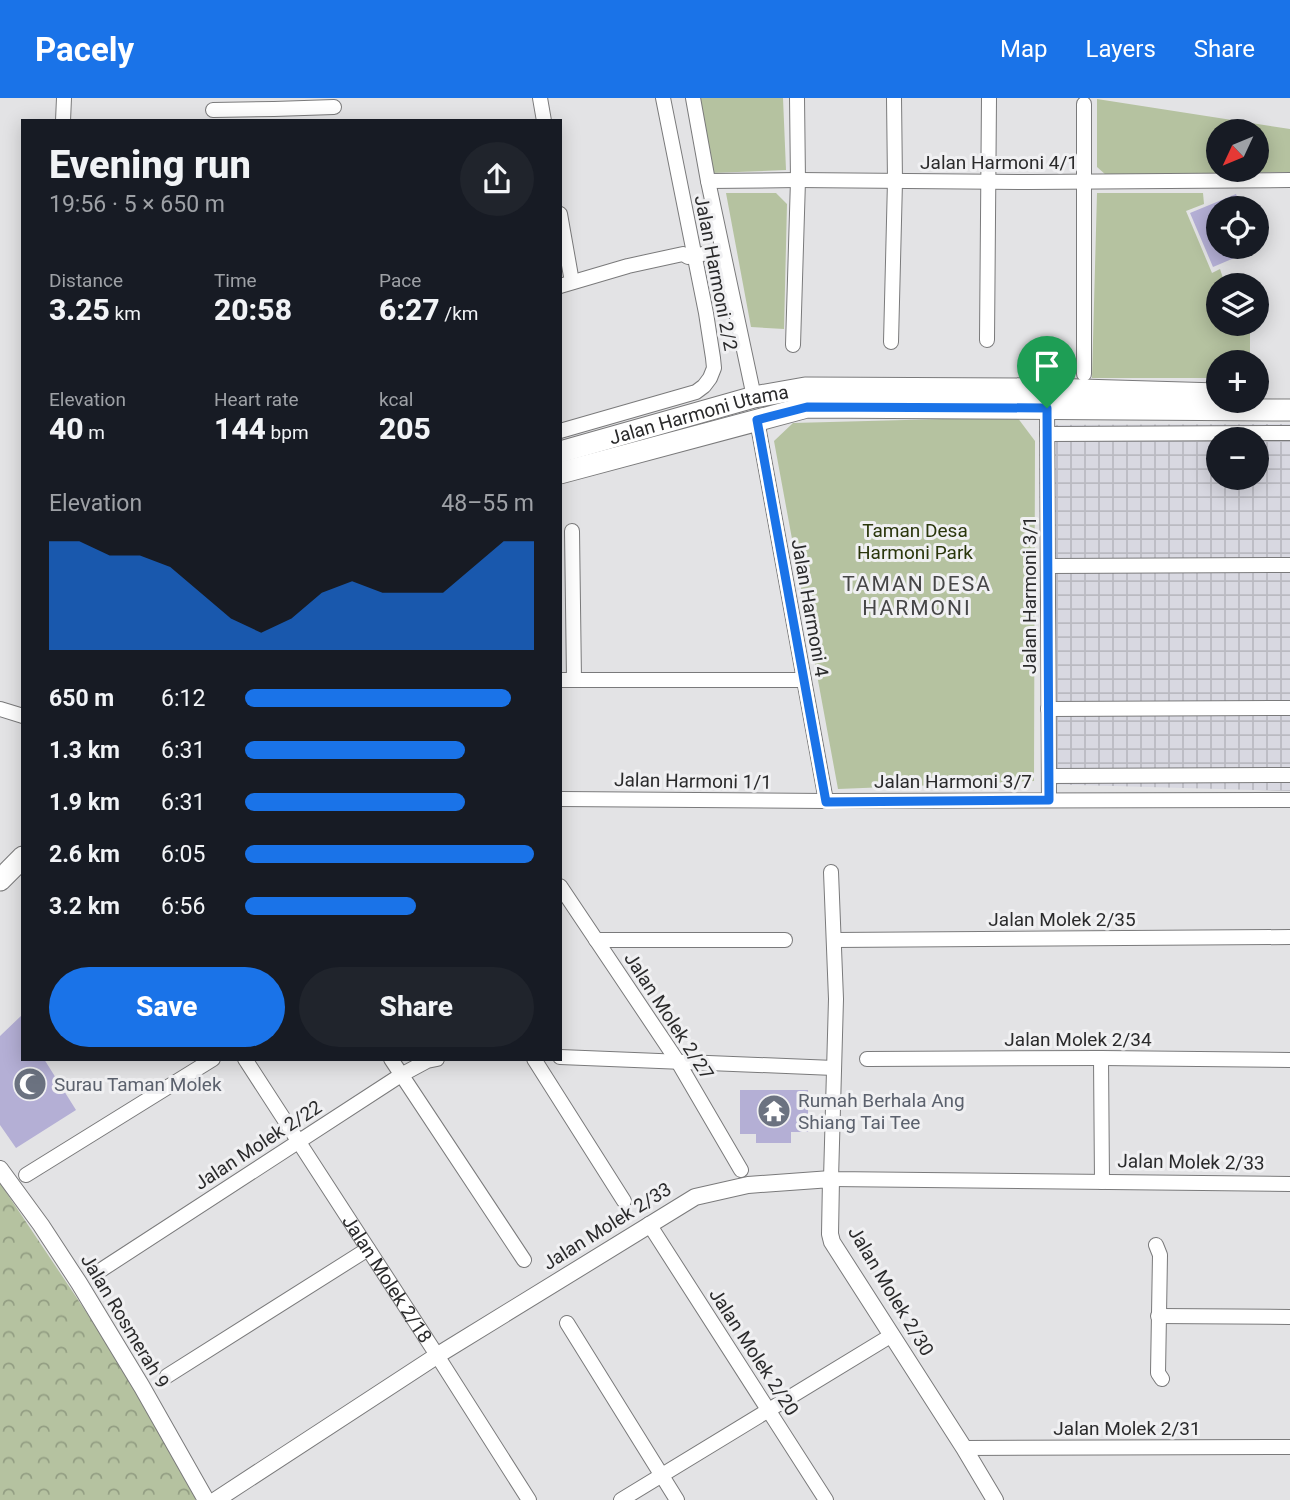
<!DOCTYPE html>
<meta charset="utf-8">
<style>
body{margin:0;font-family:Roboto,sans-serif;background:#20242c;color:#f1f3f6;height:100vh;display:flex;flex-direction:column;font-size:26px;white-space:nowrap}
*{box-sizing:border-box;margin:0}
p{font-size:23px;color:#9ea1a6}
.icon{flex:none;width:38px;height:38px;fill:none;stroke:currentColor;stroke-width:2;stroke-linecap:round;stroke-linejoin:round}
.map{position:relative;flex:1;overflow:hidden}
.drawer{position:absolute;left:21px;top:21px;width:541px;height:942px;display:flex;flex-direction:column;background:#171b24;border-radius:0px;box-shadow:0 4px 18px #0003}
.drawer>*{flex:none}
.needle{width:46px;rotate:226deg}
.fabs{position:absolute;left:1206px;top:21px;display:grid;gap:14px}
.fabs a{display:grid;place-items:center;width:63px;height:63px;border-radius:50%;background:#171b24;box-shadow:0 4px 18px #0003;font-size:35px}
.pin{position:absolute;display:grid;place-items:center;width:60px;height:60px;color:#fff;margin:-72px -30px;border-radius:50% 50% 50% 0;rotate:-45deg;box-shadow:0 0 7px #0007}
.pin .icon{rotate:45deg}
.round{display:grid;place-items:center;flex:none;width:74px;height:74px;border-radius:37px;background:#20242c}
.headline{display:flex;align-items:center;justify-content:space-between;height:119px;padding:0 28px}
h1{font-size:38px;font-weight:800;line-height:52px}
.metrics{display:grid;grid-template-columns:repeat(3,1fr);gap:10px;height:119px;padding:7px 28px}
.metrics div{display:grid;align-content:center}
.metrics b{font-size:30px;font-weight:800}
.metrics small{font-size:19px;font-weight:400}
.metrics p{font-size:19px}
.chart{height:196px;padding:14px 28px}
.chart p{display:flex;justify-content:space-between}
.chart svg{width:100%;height:126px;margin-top:7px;fill:#1a73e8;opacity:.7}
.primary-button{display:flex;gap:14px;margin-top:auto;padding:14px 28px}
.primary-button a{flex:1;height:80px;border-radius:42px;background:#1a73e8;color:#fff;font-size:28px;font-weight:800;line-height:80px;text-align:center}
.primary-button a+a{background:#20242c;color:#f1f3f6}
ul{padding:0 28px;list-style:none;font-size:23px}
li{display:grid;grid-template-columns:112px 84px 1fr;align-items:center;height:52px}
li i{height:18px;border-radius:9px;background:#1a73e8}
header{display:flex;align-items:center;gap:42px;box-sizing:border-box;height:98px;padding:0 35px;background:#1a73e8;color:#fff}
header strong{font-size:33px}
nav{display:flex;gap:38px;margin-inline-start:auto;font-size:24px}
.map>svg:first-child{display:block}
.industrial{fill:url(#industrial-grid);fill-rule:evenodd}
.green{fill:#b5c2a0;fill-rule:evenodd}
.forest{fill:url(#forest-crowns)}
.building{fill:#b4afd5}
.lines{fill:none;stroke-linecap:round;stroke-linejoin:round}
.minor-casing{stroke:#7a7a7b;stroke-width:16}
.tertiary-casing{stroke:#7a7a7b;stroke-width:18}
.primary-casing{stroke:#7a7a7b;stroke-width:23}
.minor{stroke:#fff;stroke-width:14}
.tertiary{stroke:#fff;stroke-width:16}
.primary{stroke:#fff;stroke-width:21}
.route-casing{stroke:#fff;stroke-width:14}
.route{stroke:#1a73e8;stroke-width:9}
.labels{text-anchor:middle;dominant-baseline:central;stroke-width:6;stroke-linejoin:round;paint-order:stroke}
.street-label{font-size:19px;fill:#2a2a2b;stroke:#f0f0f2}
.park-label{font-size:19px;fill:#2a360b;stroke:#f0f0f2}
.worship-label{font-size:19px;fill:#5b616d;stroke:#f0f0f2;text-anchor:start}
.neighbourhood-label{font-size:21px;letter-spacing:2px;fill:#464647;stroke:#f0f0f2}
</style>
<header>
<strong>Pacely</strong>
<nav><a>Map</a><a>Layers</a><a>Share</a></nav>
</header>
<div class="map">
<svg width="1290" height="1402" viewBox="0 0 1290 1402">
<defs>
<pattern id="industrial-grid" width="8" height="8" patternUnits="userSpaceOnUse" patternTransform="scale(1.75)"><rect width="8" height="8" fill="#d8d8e1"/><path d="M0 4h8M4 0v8" fill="none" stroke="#babac1"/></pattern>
<pattern id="forest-crowns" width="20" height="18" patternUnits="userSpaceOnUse" patternTransform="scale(1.75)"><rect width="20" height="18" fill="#b5c2a0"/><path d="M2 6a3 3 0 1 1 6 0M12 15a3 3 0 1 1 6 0" fill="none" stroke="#939e83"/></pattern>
</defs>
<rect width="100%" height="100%" fill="#e3e3e5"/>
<path class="industrial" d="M1290,326V693L1042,686L1039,327ZM1218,341H1256V380H1218Z"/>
<path class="green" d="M700,0H783L786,72L711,75Z
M1097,1L1290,31V74L1106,77L1097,69ZM1218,33H1256V72H1218Z
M726,95H776L787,106L784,231L751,229Z
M1097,95H1203L1204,106L1186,113L1212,175L1220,171L1224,183L1240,186L1218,187V226H1250V264H1218V280H1092Z
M1017,319L1035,343L1034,683L838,691L774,343L793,325Z"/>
<path class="forest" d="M0,1085L121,1266L197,1397L195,1402H0Z"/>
<path class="building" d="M1236,96L1242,110H1218V149H1260L1213,169L1190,115Z
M23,916V961H44L76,1012L16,1050L0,1027V938Z
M740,992H808V1034H791V1045H756V1036H740Z"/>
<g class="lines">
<defs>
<g id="minor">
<path d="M540,0L544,23"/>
<path d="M693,0L708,83L754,299"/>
<path d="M213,12L274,11L334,9"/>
<path d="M63,23L64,0"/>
<path d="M708,83L798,82L1030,84L1290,82"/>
<path d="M560,116L572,184"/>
<path d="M560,188L628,168L683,156L688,159L722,152"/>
<path d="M987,242L989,0"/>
<path d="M891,244L895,83L894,0"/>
<path d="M793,247L798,82L797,0"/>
<path d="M1084,276V6"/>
<path d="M1047,304L1049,702"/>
<path d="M757,322L826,703"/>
<path d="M560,333L696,294L704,288L710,280L714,270L713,260L706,215L663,0"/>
<path d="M1047,336L1290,335"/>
<path d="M572,433L574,582"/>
<path d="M1048,468L1290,467"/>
<path d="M560,582H804"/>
<path d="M0,611L23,618"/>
<path d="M1048,611L1290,610"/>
<path d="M1049,678L1290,677"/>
<path d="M560,701L826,703L1290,702"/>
<path d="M831,774L836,901L831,1081L1290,1086"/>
<path d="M560,788L678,964L741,1072"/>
<path d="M596,842H785"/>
<path d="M834,842L1290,839"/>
<path d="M560,959L834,970"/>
<path d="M1101,960L1102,1084"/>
<path id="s1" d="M245,961L433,1251L529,1402"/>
<path d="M391,961L524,1162"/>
<path d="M534,961L624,1103"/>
<path d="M867,961L1101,960L1290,962"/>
<path d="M26,1077L213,961"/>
<path d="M649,1126L826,1402"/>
<path d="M1156,1147L1160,1157L1158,1275L1162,1281"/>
<path d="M101,1172L401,977L427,963L437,961"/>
<path d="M1158,1218L1290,1219"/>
<path d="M567,1225L677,1402"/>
<path d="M167,1278L368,1151"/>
<path d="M964,1350L1290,1349"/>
<path d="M621,1402L892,1237"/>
</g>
<path id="tertiary" d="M0,1071L41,1127L79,1185L142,1289L206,1402
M216,1402L438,1257L695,1099L748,1087L831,1081L830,1136L832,1144L964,1350L995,1402"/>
<g id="primary">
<path id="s2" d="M560,354L754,299L805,290L1047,291L1218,296"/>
<path d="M560,375L807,309L1290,312"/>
<path d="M0,782L23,759"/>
</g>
</defs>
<use href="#minor" class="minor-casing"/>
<use href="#tertiary" class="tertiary-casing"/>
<use href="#primary" class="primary-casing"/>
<use href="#minor" class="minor"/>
<use href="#tertiary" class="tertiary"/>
<use href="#primary" class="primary"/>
</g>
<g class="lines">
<defs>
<path id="route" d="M807,309L1047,310L1049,702L826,704L757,322Z"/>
</defs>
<use href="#route" class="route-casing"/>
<use href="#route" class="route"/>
</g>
<defs>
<symbol id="mosque-disc" viewBox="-11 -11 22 22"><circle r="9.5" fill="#6b7280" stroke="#f0f0f2"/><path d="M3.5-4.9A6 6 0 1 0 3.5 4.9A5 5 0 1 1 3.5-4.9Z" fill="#fff"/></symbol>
<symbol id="temple-disc" viewBox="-11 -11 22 22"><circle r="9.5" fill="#6b7280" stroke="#f0f0f2"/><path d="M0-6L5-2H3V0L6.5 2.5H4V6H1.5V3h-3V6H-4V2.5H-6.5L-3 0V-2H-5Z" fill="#fff"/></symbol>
</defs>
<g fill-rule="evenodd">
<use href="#mosque-disc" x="11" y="967" width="38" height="38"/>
<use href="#temple-disc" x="755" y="994" width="38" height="38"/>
</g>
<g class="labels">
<g class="street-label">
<text x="999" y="64">Jalan Harmoni 4/1</text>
<text transform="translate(716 175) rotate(79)">Jalan Harmoni 2/2</text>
<text stroke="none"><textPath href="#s2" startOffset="144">Jalan Harmoni Utama</textPath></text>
<text transform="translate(1029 497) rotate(-90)">Jalan Harmoni 3/1</text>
<text transform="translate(810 510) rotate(80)">Jalan Harmoni 4</text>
<text transform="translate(693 683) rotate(1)">Jalan Harmoni 1/1</text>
<text x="953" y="683">Jalan Harmoni 3/7</text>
<text x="1062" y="821">Jalan Molek 2/35</text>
<text transform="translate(669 918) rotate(57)">Jalan Molek 2/27</text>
<text x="1078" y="941">Jalan Molek 2/34</text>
<text transform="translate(258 1047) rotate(-33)">Jalan Molek 2/22</text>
<text transform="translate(1191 1064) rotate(1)">Jalan Molek 2/33</text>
<text transform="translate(607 1128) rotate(-32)">Jalan Molek 2/33</text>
<text stroke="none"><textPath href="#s1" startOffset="262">Jalan Molek 2/18</textPath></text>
<text transform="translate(891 1193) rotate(59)">Jalan Molek 2/30</text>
<text transform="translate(125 1223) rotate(59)">Jalan Rosmerah 9</text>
<text transform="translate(754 1254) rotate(57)">Jalan Molek 2/20</text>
<text x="1127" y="1330">Jalan Molek 2/31</text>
</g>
<g class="park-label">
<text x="915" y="432">Taman Desa<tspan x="915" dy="22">Harmoni Park</tspan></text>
</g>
<g class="worship-label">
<text x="54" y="986">Surau Taman Molek</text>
<text x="798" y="1002">Rumah Berhala Ang<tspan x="798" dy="22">Shiang Tai Tee</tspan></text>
</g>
<g class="neighbourhood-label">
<text x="917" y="486">TAMAN DESA<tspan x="917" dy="24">HARMONI</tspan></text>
</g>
</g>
</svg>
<div class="fabs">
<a><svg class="needle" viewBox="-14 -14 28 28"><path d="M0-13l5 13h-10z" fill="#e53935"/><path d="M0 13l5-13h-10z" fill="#9ea1a6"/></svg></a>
<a><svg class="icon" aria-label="locate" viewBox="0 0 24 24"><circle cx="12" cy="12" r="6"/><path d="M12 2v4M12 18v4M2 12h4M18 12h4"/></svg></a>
<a><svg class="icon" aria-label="layers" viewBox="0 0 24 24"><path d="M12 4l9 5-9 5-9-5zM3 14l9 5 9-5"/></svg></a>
<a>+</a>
<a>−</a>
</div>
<div class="pin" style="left:1047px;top:310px;background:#1e9e55"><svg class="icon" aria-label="arrive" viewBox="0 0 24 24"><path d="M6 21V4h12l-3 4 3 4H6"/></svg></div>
<section class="drawer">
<div class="headline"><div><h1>Evening run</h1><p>19:56 · 5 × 650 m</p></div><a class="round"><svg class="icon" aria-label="share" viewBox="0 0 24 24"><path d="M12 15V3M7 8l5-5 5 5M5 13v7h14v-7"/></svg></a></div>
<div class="metrics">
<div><p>Distance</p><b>3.25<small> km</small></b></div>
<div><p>Time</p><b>20:58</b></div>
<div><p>Pace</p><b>6:27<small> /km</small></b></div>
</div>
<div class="metrics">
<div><p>Elevation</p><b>40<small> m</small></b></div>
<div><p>Heart rate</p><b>144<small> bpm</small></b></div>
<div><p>kcal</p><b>205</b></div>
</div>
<div class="chart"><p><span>Elevation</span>48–55 m</p>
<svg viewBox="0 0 160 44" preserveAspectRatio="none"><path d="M0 44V6L10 6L20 11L30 11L40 15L50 24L60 33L70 38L80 33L90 24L100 20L110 24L120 24L130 24L140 15L150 6L160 6V44z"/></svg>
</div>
<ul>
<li><b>650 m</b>6:12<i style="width:92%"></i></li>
<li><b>1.3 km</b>6:31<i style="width:76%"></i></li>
<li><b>1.9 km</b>6:31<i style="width:76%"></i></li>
<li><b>2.6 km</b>6:05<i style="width:100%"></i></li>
<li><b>3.2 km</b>6:56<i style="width:59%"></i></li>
</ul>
<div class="primary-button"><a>Save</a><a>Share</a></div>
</section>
</div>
